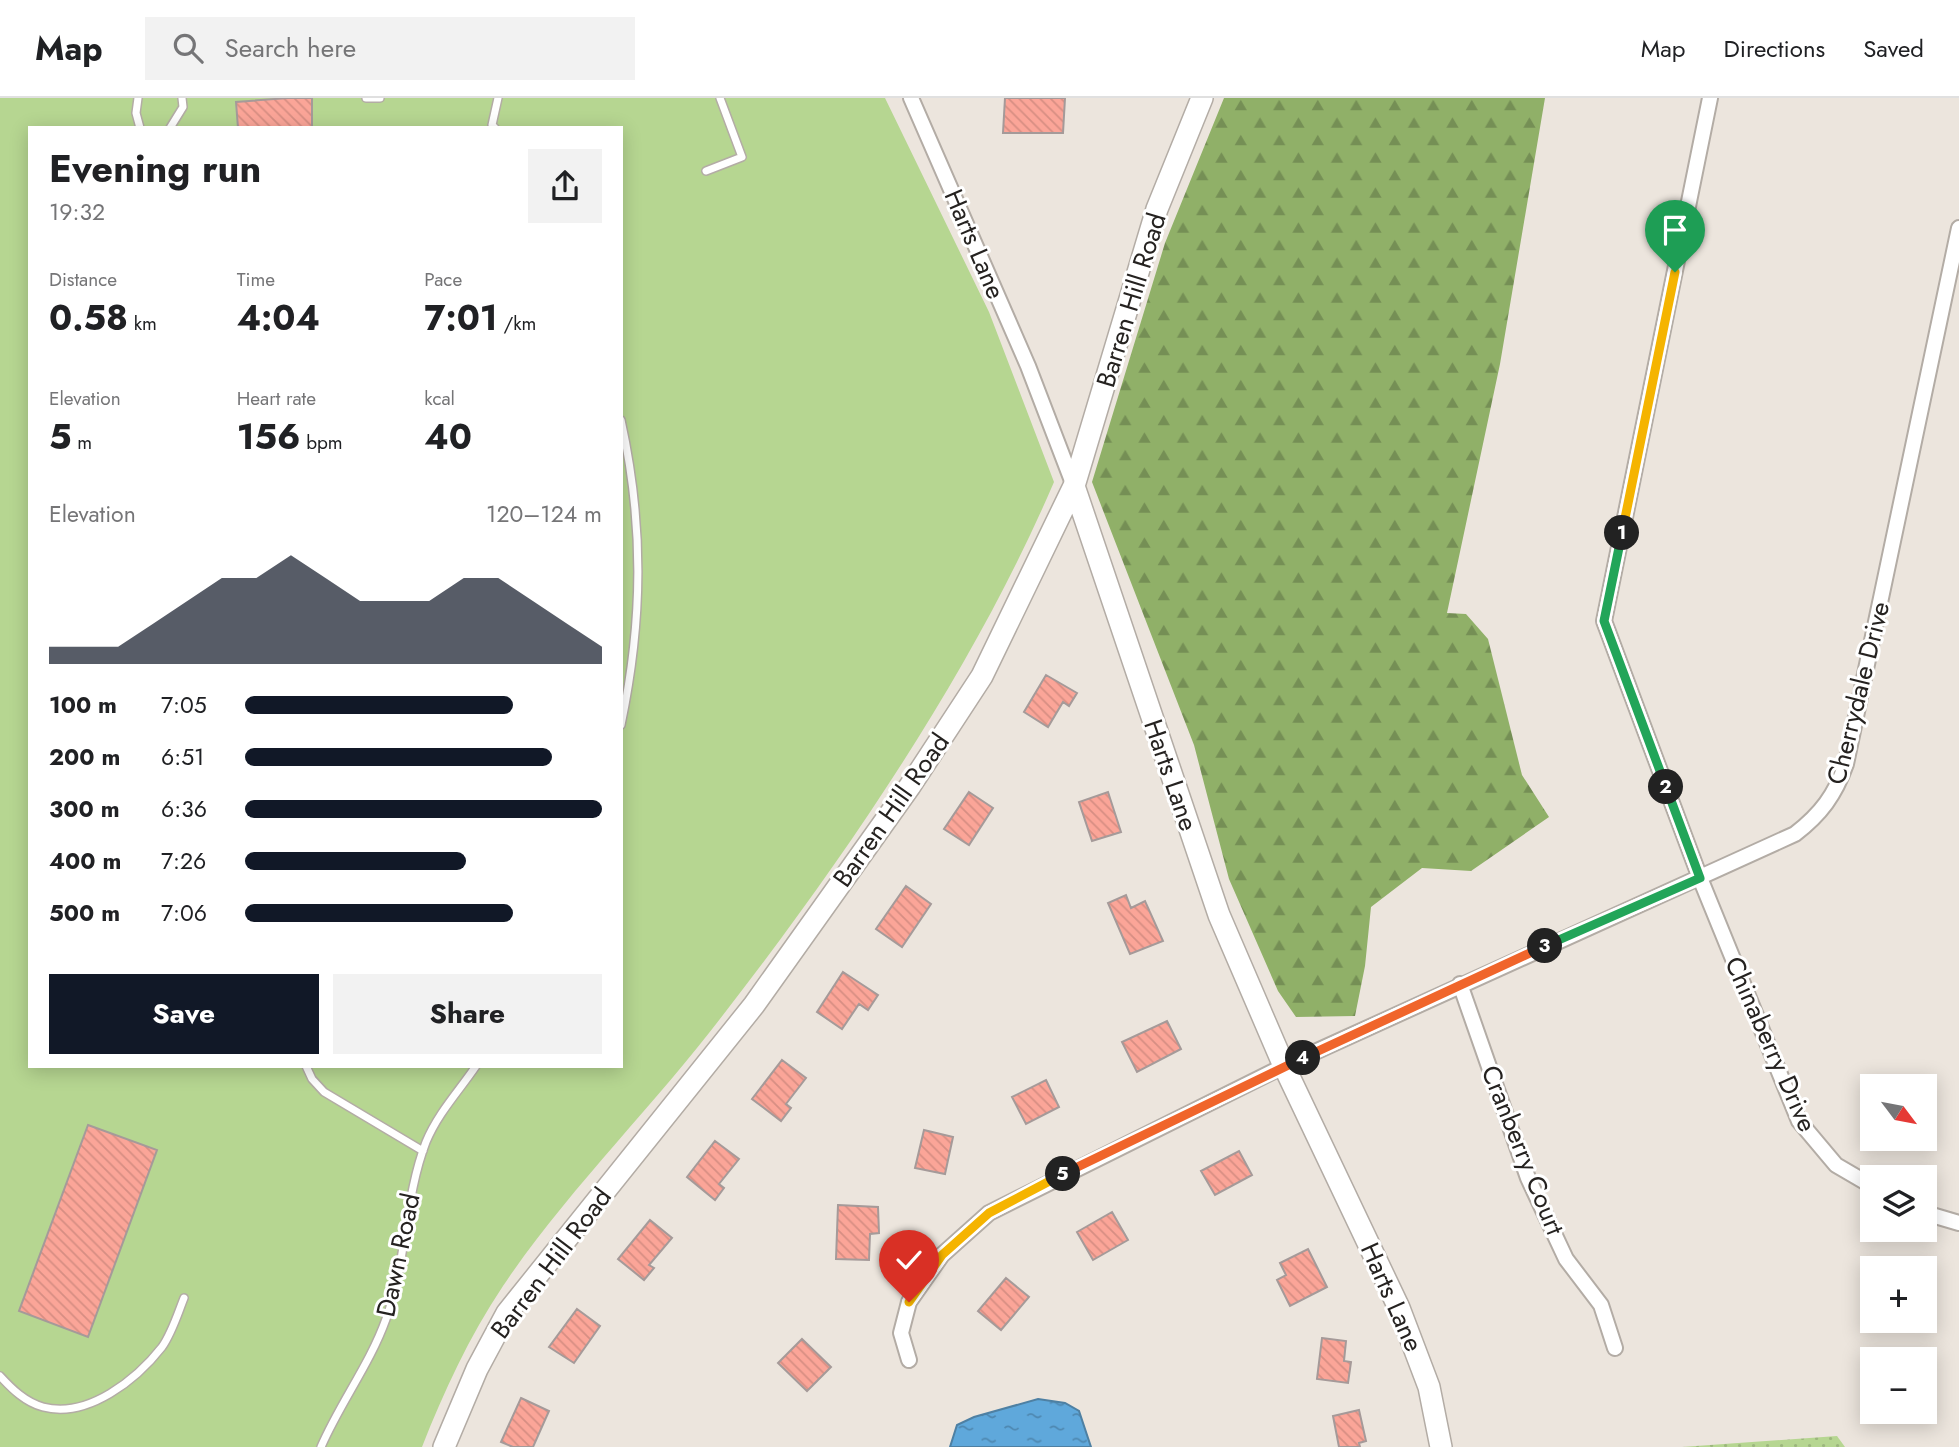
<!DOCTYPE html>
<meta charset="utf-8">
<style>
body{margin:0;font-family:Jost,sans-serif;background:#f2f2f2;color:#202124;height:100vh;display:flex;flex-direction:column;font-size:26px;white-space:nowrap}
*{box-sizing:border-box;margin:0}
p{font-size:23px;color:#757577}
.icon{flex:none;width:38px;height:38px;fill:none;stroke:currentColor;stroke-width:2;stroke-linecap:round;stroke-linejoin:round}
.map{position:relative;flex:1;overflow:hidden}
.panel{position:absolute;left:28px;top:28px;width:595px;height:942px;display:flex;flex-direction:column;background:#fff;border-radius:0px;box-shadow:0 4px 18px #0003}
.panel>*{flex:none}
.needle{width:46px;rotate:122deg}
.tools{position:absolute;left:1860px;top:976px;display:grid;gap:14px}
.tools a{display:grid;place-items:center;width:77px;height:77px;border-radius:0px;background:#fff;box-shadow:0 4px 18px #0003;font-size:35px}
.pin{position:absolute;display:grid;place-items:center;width:60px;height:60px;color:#fff;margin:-72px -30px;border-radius:50% 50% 50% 0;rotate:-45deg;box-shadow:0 0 7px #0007}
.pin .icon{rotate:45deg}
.km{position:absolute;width:35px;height:35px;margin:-18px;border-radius:50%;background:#222;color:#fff;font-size:19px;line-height:35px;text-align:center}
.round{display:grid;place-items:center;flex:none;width:74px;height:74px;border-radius:0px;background:#f2f2f2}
.summary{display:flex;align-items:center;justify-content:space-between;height:119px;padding:0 21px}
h1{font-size:38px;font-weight:700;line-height:52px}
.metrics{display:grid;grid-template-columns:repeat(3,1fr);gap:10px;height:119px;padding:7px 21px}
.metrics div{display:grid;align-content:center}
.metrics b{font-size:35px;font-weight:700}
.metrics small{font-size:19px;font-weight:400}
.metrics p{font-size:19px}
.chart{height:196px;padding:14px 21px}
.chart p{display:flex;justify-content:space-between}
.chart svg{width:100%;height:126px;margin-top:7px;fill:#111827;opacity:.7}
.cta{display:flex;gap:14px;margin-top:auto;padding:14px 21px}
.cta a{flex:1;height:80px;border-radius:0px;background:#111827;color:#fff;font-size:28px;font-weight:700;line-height:80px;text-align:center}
.cta a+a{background:#f2f2f2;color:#202124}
ul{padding:0 21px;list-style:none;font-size:23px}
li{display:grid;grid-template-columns:112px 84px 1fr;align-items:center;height:52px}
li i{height:18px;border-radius:9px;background:#111827}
header{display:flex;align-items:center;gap:42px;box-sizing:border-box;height:98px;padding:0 35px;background:#fff;border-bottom:2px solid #e0e0e0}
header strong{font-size:33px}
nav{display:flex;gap:38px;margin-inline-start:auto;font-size:24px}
.search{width:490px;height:63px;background:#f2f2f2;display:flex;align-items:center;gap:18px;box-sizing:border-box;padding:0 24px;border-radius:0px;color:#757577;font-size:26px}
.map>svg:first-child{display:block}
.green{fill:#b6d691;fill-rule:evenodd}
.forest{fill:url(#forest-firs)}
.park{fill:url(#park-dots)}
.water{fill:url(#water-ripples);stroke:#4e80a3;stroke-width:2}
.building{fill:url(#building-back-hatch);stroke:#a59a99;stroke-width:2}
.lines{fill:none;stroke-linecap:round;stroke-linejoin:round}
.lane-casing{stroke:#b3aca5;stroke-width:10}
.street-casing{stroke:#b3aca5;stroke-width:18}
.secondary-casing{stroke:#b3aca5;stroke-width:24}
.lane{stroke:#fff;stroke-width:7}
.street{stroke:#fff;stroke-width:14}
.secondary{stroke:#fff;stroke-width:21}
.split-1-casing{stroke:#fff;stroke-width:14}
.split-2-casing{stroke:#fff;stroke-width:14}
.split-3-casing{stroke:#fff;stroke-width:14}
.split-4-casing{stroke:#fff;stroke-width:14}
.split-5-casing{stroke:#fff;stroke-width:14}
.split-6-casing{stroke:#fff;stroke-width:14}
.split-1{stroke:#f5b400;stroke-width:9}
.split-2{stroke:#22a559;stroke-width:9}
.split-3{stroke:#22a559;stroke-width:9}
.split-4{stroke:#f0652b;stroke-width:9}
.split-5{stroke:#f0652b;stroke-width:9}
.split-6{stroke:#f5b400;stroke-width:9}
.labels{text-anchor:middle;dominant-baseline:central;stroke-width:6;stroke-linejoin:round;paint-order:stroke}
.street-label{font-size:26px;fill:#252220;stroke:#fff}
</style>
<header>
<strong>Map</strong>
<div class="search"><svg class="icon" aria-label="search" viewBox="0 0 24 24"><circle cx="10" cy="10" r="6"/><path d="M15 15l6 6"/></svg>Search here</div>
<nav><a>Map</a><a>Directions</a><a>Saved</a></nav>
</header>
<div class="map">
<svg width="1959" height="1349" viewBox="0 0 1959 1349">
<defs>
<pattern id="forest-firs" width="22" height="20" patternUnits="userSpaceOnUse" patternTransform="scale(1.75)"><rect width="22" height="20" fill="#90b068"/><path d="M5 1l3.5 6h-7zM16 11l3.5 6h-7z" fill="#758f55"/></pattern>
<pattern id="park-dots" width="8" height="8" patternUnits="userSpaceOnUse" patternTransform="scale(1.75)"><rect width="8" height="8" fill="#b6d691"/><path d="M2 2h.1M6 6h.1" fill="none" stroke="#9cb77d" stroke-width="1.8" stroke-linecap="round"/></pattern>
<pattern id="water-ripples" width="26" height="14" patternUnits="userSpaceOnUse" patternTransform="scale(1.75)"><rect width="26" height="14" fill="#5fa8db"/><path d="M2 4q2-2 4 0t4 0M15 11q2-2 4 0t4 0" fill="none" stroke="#4e88b1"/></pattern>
<pattern id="building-back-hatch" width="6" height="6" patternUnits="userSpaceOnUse" patternTransform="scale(1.75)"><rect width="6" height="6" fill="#fba598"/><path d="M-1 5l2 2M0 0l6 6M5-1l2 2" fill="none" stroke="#d78e83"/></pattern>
</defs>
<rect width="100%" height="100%" fill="#ece5dd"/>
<path class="green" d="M0,0H885L989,214L1054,384C974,571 847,757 723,917C654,1008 566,1094 503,1188C469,1239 444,1293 422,1349H0ZM30,30H621V968H30Z"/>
<path class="forest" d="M1224,0H1545L1500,266L1447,515L1466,516L1488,541L1522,677L1549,719L1471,773L1422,770L1371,809L1365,868L1355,918L1296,919L1278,893L1229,781L1194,647L1092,384L1165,145Z"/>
<path class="park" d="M1837,1338L1845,1349H1682Z"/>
<path class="water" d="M1038,1301L1065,1305L1079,1313L1091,1349H950L957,1327L974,1319Z"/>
<path class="building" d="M288,0H312V30H238L236,4Z
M1005,0H1065L1063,35H1003Z
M1046,577L1077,595L1069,608L1063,604L1048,629L1024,614Z
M969,694L993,710L969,747L944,731Z
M1108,694L1121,734L1092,743L1079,704Z
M906,788L931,806L902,849L876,831Z
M1126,797L1131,810L1145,803L1163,843L1130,856L1108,805Z
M843,874L878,897L868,912L859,906L842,931L817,914Z
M1167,923L1181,951L1137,974L1122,944Z
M782,962L806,980L786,1006L791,1010L781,1023L752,1001Z
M1046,982L1059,1009L1026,1026L1012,999Z
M88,1027L157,1052L88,1239L19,1213Z
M924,1032L953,1039L945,1076L915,1070Z
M715,1043L739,1061L719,1086L724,1090L715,1102L687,1079Z
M1239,1053L1252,1077L1215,1097L1201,1073Z
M838,1107L878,1109L879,1135L870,1136L869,1162L836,1161Z
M1112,1114L1128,1142L1093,1162L1077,1134Z
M650,1122L672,1140L649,1167L654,1170L644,1182L618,1161Z
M1308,1151L1327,1189L1290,1208L1277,1182L1286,1177L1280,1165Z
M1006,1180L1029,1199L1001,1232L978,1213Z
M577,1211L600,1228L574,1265L549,1249Z
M1322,1240L1346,1243L1344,1263L1351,1264L1348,1285L1317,1281Z
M802,1241L831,1269L807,1293L778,1265Z
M521,1300L549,1313L533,1349H513L501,1344Z
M1359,1312L1366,1343L1359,1345L1360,1349H1339L1333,1318Z"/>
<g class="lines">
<defs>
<path id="lane" d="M138,0L136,15L140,30
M366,0H380
M170,30L183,9L182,0
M495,30L492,27L498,0
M706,73L742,59L720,0
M621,322C644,427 643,522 621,627
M306,968L312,981L324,994L423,1053
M0,1278C12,1291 25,1304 43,1309C88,1321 137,1281 162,1249C172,1235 178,1215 184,1200
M321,1349C340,1305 370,1266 386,1221C407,1164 404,1101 426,1044C438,1015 459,993 476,968"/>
<path id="street" d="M911,0L1028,268L1074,388
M1710,0L1604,523L1700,780L1799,1023L1836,1067L1872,1088
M1460,886L1528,1080L1566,1161L1601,1207L1615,1250
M1925,1115L1959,1125
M909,1262L901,1235L909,1204L942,1157L989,1115L1284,968L1795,736C1821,716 1835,697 1846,666L1959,130"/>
<path id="secondary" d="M1074,388L1219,817L1284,968L1399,1210L1429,1289L1441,1349
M444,1349L477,1271L507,1215L754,907L910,688L982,578L1074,388L1157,111L1202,0"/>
</defs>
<use href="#lane" class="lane-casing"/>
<use href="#street" class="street-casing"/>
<use href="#secondary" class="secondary-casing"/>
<use href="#lane" class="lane"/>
<use href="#street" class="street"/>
<use href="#secondary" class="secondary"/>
</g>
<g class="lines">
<defs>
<path id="split-1" d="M1622,435L1675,174"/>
<path id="split-2" d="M1622,435L1604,523L1666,689"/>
<path id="split-3" d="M1545,848L1700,780L1666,689"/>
<path id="split-4" d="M1303,960L1545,848"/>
<path id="split-5" d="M1063,1076L1303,960"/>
<path id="split-6" d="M909,1204L942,1157L989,1115L1063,1076"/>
</defs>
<use href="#split-1" class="split-1-casing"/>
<use href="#split-2" class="split-2-casing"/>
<use href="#split-3" class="split-3-casing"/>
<use href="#split-4" class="split-4-casing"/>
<use href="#split-5" class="split-5-casing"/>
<use href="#split-6" class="split-6-casing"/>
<use href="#split-1" class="split-1"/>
<use href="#split-2" class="split-2"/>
<use href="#split-3" class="split-3"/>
<use href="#split-4" class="split-4"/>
<use href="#split-5" class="split-5"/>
<use href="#split-6" class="split-6"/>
</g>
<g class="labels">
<g class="street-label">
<text transform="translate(975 146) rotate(67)">Harts Lane</text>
<text transform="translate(1131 202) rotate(-73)">Barren Hill Road</text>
<text transform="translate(1858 595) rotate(-76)">Cherrydale Drive</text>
<text transform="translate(1171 677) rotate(71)">Harts Lane</text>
<text transform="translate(891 712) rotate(-55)">Barren Hill Road</text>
<text transform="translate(1771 946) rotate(66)">Chinaberry Drive</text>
<text transform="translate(1523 1052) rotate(68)">Cranberry Court</text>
<text transform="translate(398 1157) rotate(-78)">Dawn Road</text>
<text transform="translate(551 1165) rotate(-53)">Barren Hill Road</text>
<text transform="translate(1392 1199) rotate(66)">Harts Lane</text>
</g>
</g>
</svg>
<div class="tools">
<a><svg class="needle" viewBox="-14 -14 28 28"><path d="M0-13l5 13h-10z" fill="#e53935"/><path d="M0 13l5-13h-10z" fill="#757577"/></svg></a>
<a><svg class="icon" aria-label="layers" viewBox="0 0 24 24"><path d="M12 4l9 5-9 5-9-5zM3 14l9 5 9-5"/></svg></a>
<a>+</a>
<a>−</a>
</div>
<div class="pin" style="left:1675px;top:174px;background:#1e9e55"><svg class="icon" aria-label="arrive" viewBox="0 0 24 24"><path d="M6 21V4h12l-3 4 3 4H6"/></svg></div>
<div class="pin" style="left:909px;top:1204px;background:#d93025"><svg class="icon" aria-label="check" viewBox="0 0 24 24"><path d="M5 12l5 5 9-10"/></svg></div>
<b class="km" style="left:1622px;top:435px">1</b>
<b class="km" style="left:1666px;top:689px">2</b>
<b class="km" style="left:1545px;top:848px">3</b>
<b class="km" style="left:1303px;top:960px">4</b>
<b class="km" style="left:1063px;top:1076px">5</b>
<section class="panel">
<div class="summary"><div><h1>Evening run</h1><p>19:32</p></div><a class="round"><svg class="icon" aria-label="share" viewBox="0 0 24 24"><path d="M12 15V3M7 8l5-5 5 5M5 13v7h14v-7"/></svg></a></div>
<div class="metrics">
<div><p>Distance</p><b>0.58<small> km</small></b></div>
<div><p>Time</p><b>4:04</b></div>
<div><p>Pace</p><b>7:01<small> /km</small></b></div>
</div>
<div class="metrics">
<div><p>Elevation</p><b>5<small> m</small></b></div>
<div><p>Heart rate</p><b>156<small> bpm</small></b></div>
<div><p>kcal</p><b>40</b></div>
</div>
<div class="chart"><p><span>Elevation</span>120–124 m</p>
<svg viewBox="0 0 160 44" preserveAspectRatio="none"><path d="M0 44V38L10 38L20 38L30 30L40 22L50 14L60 14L70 6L80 14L90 22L100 22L110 22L120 14L130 14L140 22L150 30L160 38V44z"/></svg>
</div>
<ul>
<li><b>100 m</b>7:05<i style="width:75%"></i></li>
<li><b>200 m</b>6:51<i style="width:86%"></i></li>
<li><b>300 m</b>6:36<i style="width:100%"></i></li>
<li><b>400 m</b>7:26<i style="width:62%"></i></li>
<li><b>500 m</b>7:06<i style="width:75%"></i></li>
</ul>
<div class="cta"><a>Save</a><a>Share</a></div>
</section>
</div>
